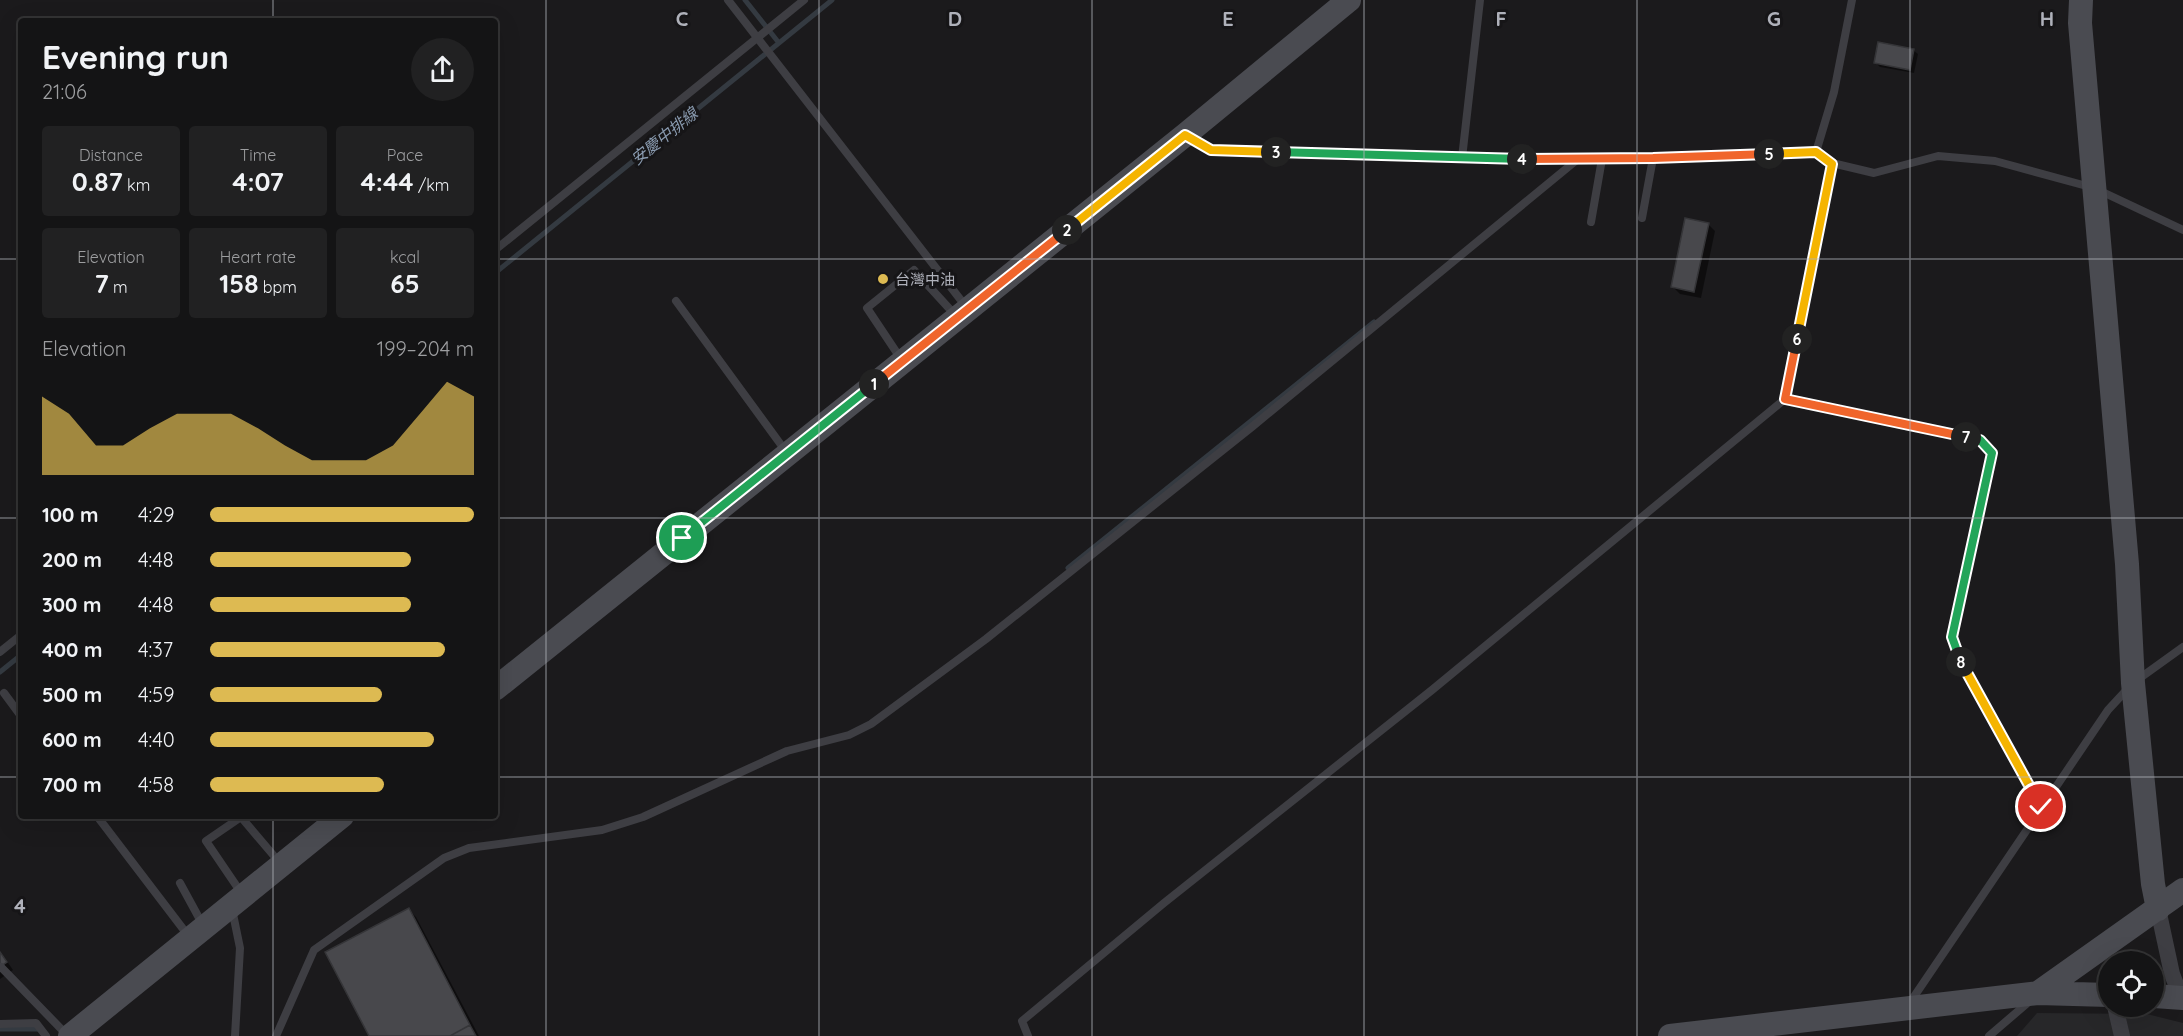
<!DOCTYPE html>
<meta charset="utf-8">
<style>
body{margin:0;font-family:Quicksand,"Noto Sans TC",sans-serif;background:#212122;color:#f1f3f6;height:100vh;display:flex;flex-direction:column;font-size:22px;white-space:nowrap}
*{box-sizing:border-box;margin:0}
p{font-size:20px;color:#9d9ea0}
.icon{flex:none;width:33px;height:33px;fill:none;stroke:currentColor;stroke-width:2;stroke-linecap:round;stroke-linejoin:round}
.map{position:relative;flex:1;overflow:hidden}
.sheet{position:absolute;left:18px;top:18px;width:480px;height:801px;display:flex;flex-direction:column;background:#141415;border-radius:6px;box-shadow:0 6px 24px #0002,0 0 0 2px #333334}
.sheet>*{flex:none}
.buttons{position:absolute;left:2098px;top:951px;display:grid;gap:12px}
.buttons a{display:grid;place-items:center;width:66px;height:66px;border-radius:50%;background:#141415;box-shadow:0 6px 24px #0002,0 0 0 2px #333334;font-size:30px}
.pin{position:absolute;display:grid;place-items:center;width:51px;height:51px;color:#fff;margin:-26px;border:3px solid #fff;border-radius:50%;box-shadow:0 2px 6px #0007}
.km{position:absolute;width:30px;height:30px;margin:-15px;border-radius:50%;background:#222;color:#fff;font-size:16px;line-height:30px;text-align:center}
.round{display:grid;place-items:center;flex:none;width:63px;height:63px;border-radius:32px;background:#212122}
.head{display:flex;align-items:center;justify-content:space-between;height:102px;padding:0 24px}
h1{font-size:33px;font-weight:700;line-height:45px}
.metrics{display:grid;grid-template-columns:repeat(3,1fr);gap:9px;height:102px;padding:6px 24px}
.metrics div{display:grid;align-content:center;border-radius:6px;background:#212122;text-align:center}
.metrics b{font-size:26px;font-weight:700}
.metrics small{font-size:16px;font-weight:400}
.metrics p{font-size:16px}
.chart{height:168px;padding:12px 24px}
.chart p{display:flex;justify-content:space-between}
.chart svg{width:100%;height:108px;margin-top:6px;fill:#ddba52;opacity:.7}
ul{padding:0 24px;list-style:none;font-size:20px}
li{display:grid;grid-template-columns:96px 72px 1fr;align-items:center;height:45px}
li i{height:15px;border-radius:8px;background:#ddba52}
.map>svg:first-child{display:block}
.built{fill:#272729}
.shadow{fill:#0007}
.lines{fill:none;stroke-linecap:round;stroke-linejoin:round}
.stream{stroke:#343a41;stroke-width:5}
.building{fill:#48484c;stroke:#353538;stroke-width:1.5}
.lane{stroke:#3e3e43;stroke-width:8}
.street{stroke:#3e3e43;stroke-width:16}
.secondary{stroke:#4a4b51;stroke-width:24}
.split-1-casing{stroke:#fff;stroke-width:12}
.split-2-casing{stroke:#fff;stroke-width:12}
.split-3-casing{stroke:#fff;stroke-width:12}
.split-4-casing{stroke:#fff;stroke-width:12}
.split-5-casing{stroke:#fff;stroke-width:12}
.split-6-casing{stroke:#fff;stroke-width:12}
.split-7-casing{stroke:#fff;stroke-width:12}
.split-8-casing{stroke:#fff;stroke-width:12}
.split-9-casing{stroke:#fff;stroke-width:12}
.split-1{stroke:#22a559;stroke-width:8}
.split-2{stroke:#f0652b;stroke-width:8}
.split-3{stroke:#f5b400;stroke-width:8}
.split-4{stroke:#22a559;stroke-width:8}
.split-5{stroke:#f0652b;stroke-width:8}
.split-6{stroke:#f5b400;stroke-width:8}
.split-7{stroke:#f0652b;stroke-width:8}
.split-8{stroke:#22a559;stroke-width:8}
.split-9{stroke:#f5b400;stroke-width:8}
.grid{fill:none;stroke:#afb1ba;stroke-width:1.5;stroke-opacity:0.55}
.poi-dot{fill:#ddba52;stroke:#161517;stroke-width:2}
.labels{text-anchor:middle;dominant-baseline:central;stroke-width:6;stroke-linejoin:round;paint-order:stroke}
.poi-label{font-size:15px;fill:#afb1ba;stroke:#161517;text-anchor:start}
.water-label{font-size:16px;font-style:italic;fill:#8a9bb0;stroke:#161517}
.grid-label{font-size:20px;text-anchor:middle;font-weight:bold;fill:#afb1ba;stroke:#161517;stroke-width:6;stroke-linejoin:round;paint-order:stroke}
</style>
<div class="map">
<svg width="2183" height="1036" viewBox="0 0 2183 1036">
<rect width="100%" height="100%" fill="#1b1a1c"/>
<path class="built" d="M2037,1013L2147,1014L2183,1023V1036H2017Z"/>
<path class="shadow" d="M1913,50L1918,54L1914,73L1880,67L1875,62Z
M1708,224L1715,231L1701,298L1680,294L1673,287Z
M409,910L416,917L479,1036H370Z
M0,951L13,970L0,979Z"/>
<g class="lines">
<path class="stream" d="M745,0L779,43
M495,273L832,0
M1068,568L1374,322
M0,672L21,655
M0,1029H39"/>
</g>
<path class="building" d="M1878,42L1914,49L1910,70L1874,63Z
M1685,218L1709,223L1694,292L1671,287Z
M409,908L470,1025L450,1036H369L325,952Z
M0,952L7,962L0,967Z
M470,1025L476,1036H450Z"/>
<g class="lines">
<path class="lane" d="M728,0L967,308
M1188,137L1211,150L1462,158H1653L1816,152L1832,163L1874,173L1938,156L1995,161L2094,188L2183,230
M1816,152L1834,92L1852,0
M1462,158L1480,0
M1642,218L1653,158
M1591,222L1602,159
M495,250L804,0
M676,301L787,453
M901,359L867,308L914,270L957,317
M1785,399L1980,440L1992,453L1952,637L1964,671L2041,807
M0,652L21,635
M4,693L21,716
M97,816L190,938
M180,883L204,927
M242,894L206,841L241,817L280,863
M232,909L240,948L235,1036
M1,967L68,1036
M1909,1004L2108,710L2133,683L2183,647
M0,1024L36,1023L46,1036
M276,1036L314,950L444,858L469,848L602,830L643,817L787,751L849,735L871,724L986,639L1253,426L1578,159
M1028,1036L1022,1021L1164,903L1432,690L1785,399L1832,163
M1989,1036L2031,1000"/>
<path class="street" d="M2158,909L2172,974L2181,997
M2115,1006L2122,1036"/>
<path class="secondary" d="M2081,0L2080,23L2127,564L2133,683L2153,884L2158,909
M495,689L1185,135L1349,0
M2038,993L2183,890
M2154,996L2183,998
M70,1036L342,816
M1670,1036L2038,993L2109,995"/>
</g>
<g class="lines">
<defs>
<path id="split-1" d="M682,538L874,384"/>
<path id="split-2" d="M874,384L1067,230"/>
<path id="split-3" d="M1067,230L1185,135L1211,150L1276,152"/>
<path id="split-4" d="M1276,152L1522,159"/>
<path id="split-5" d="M1522,159L1653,158L1769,154"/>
<path id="split-6" d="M1769,154L1816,152L1832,164L1797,339"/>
<path id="split-7" d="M1797,339L1785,399L1966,437"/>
<path id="split-8" d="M1961,662L1952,637L1992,453L1980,440L1966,437"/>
<path id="split-9" d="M1961,662L2041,807"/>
</defs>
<use href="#split-1" class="split-1-casing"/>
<use href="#split-2" class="split-2-casing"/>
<use href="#split-3" class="split-3-casing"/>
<use href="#split-4" class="split-4-casing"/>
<use href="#split-5" class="split-5-casing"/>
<use href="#split-6" class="split-6-casing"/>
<use href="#split-7" class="split-7-casing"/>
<use href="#split-8" class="split-8-casing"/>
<use href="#split-9" class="split-9-casing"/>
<use href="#split-1" class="split-1"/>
<use href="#split-2" class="split-2"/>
<use href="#split-3" class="split-3"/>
<use href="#split-4" class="split-4"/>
<use href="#split-5" class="split-5"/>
<use href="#split-6" class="split-6"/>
<use href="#split-7" class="split-7"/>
<use href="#split-8" class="split-8"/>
<use href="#split-9" class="split-9"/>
</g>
<path class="grid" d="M273,0V21M546,0V1036M819,0V1036M1092,0V1036M1364,0V1036M1637,0V1036M1910,0V1036M0,259H21M495,259H2183M0,518H21M495,518H2183M0,777H21M495,777H2183M273,816V1036"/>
<circle class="poi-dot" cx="883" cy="279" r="6"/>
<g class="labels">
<g class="poi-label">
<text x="895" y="279">台灣中油</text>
</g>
<g class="water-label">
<text transform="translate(664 136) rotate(-39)">安慶中排線</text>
</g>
</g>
<g class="grid-label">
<text x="682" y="26">C</text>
<text x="955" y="26">D</text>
<text x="1228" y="26">E</text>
<text x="1501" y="26">F</text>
<text x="1774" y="26">G</text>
<text x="2047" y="26">H</text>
<text x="20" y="913">4</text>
</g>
</svg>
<div class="buttons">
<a><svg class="icon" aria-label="locate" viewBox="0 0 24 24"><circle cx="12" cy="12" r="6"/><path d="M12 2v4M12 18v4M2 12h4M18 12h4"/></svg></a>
</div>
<div class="pin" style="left:682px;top:538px;background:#1e9e55"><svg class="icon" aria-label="arrive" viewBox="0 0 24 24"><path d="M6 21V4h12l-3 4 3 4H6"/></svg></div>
<div class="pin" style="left:2041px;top:807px;background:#d93025"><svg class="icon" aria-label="check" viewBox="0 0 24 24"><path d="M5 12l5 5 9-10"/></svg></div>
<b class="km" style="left:874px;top:384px">1</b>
<b class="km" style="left:1067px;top:230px">2</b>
<b class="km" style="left:1276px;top:152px">3</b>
<b class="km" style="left:1522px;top:159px">4</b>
<b class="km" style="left:1769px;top:154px">5</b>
<b class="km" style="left:1797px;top:339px">6</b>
<b class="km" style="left:1966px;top:437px">7</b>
<b class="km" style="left:1961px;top:662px">8</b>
<section class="sheet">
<div class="head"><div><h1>Evening run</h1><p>21:06</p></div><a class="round"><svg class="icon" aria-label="share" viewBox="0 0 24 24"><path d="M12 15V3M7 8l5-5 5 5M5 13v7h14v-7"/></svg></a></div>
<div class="metrics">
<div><p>Distance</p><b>0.87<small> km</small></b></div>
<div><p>Time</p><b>4:07</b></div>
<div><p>Pace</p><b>4:44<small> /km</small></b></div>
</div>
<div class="metrics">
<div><p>Elevation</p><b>7<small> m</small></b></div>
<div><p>Heart rate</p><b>158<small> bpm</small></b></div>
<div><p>kcal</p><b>65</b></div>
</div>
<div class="chart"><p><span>Elevation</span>199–204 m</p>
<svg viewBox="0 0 160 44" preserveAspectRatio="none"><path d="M0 44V12L10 19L20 32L30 32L40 25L50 19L60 19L70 19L80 25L90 32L100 38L110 38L120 38L130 32L140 19L150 6L160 12V44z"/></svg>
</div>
<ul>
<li><b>100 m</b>4:29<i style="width:100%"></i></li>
<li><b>200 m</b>4:48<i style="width:76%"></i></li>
<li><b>300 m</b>4:48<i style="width:76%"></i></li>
<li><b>400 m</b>4:37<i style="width:89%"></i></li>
<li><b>500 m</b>4:59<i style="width:65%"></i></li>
<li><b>600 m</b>4:40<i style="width:85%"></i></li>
<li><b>700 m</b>4:58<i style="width:66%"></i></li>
</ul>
</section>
</div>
